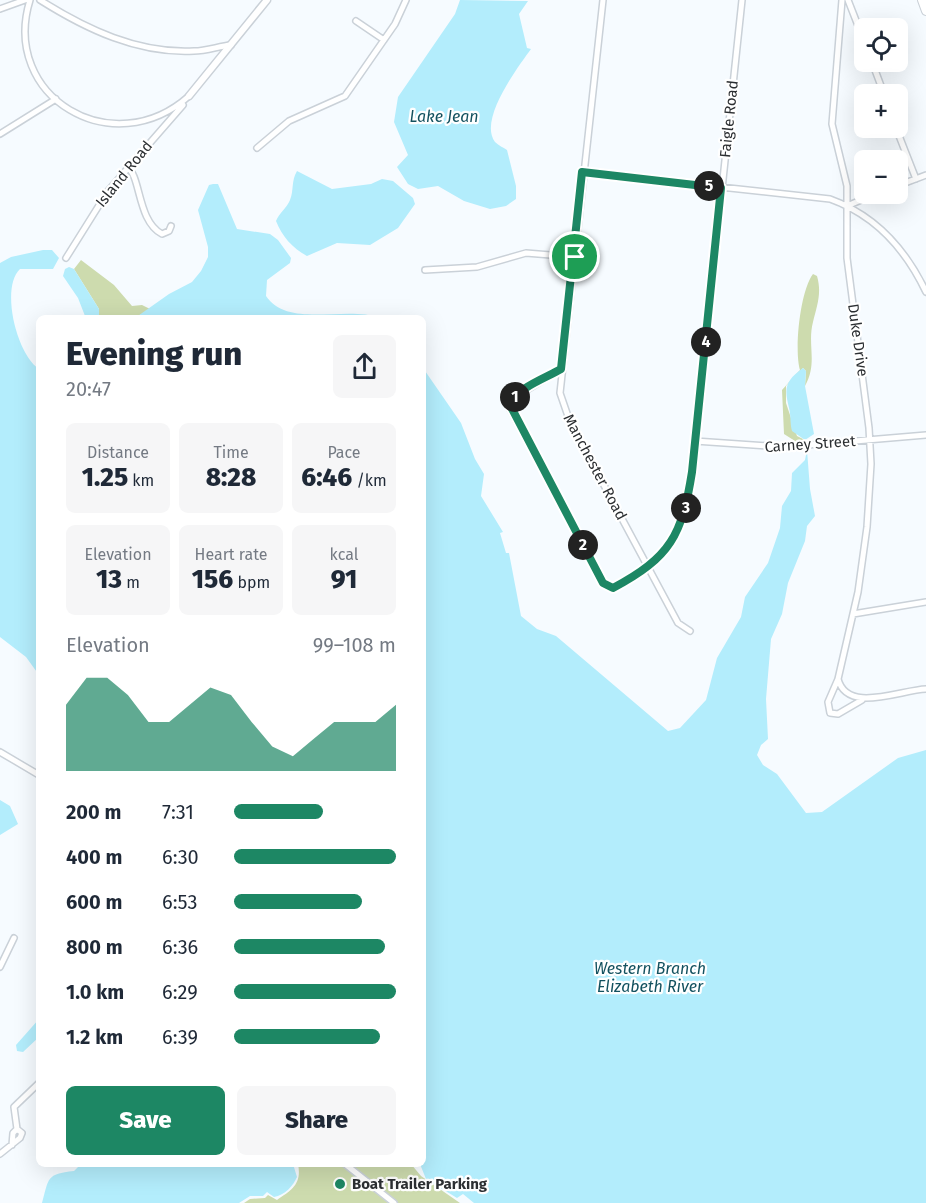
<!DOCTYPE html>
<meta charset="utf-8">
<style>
body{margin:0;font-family:"Fira Sans",sans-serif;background:#f6f6f7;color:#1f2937;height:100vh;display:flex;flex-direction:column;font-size:22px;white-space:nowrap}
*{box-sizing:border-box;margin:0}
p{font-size:20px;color:#747a83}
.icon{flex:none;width:33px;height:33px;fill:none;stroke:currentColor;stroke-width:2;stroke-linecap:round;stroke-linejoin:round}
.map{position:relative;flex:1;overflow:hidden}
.panel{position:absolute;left:36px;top:315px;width:390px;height:852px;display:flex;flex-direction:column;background:#fff;border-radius:9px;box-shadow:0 6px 24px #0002}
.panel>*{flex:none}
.controls{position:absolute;left:854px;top:18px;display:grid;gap:12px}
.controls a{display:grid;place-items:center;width:54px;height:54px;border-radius:9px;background:#fff;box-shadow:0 6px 24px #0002;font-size:30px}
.pin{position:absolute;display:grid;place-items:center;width:51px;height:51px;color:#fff;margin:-26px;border:3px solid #fff;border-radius:50%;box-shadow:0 2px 6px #0007}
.km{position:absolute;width:30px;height:30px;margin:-15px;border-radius:50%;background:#222;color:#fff;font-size:16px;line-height:30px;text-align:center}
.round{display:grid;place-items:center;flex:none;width:63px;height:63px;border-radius:9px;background:#f6f6f7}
.summary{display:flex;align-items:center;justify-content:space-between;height:102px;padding:0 30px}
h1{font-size:33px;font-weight:800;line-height:45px}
.metrics{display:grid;grid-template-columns:repeat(3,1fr);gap:9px;height:102px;padding:6px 30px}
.metrics div{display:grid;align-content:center;border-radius:9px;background:#f6f6f7;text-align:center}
.metrics b{font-size:26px;font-weight:800}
.metrics small{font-size:16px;font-weight:400}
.metrics p{font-size:16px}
.chart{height:168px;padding:12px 30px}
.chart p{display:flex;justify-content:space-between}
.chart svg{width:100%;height:108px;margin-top:6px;fill:#1d8764;opacity:.7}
.button{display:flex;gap:12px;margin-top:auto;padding:12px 30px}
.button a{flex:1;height:69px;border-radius:9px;background:#1d8764;color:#fff;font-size:24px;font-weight:800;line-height:69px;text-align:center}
.button a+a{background:#f6f6f7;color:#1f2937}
ul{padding:0 30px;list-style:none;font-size:20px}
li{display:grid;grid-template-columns:96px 72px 1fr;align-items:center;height:45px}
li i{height:15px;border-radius:8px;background:#1d8764}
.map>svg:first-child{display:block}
.green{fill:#cddbae}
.water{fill:#b3edfc}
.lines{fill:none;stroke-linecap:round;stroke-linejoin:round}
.minor-casing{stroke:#cad1d8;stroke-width:8}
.tertiary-casing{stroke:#cad1d8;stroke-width:9}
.primary-casing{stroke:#cad1d8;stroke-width:10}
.minor{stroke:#fff;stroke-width:5}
.tertiary{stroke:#fff;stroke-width:6}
.primary{stroke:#fff;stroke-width:8}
.route-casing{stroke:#fff;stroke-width:12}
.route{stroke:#1d8764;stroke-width:8}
.poi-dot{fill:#1d8764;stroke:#fff;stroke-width:2}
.labels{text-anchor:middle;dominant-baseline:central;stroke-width:4.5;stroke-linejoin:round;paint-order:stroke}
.street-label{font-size:15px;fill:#2c2f32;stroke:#fff}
.poi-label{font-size:15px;font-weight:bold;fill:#2c2f32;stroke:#fff;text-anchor:start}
.water-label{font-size:16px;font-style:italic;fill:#12515f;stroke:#fff}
</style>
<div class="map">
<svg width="926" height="1203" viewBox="0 0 926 1203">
<rect width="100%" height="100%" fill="#f6fbff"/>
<path class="green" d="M81,260L114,285L132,306L142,305L150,309L135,318H99V309L74,269Z
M813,274L817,276C822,293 817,306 813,322C807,345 818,363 805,386L806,371L803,368L786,386V403L797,436L805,440L795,441L784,434L782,390L800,370C794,350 800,291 813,274Z
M298,1164H411L421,1176L460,1203H244L250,1199L265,1198L268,1195L277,1200C292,1190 302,1184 298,1164Z"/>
<path class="water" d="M460,0L528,1L519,14L527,48L531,49C518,67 478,120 495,142C498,145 504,148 507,150L516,186V199L506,206L490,209L464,201L438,186L418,189L408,184L397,167L408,155L394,122L398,97L455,14Z
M297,171L332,189L371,184L382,179L393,181L413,198L415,204L398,228L370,245L337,243L307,256C292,248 282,236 276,221C279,213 287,208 290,200C294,190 291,181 297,171Z
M213,184H218L237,229L270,234L278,240L291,258L290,263L267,280L266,296C288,329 346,305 380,318H135L169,294L192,282L201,271L208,257V247L198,210L209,185Z
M43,250H52L59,258L53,269H20C0,288 17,355 39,369V675L26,657L0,637V263L11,257Z
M69,267L74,269L99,309V318L85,316L78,298L63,276L65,269Z
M423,368L461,423L475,459L484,474L481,496L503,532L500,533L506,553H509L521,616L537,629L556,636L668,731L680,728L706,700L717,658L741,617L745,597L768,563L780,528L782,506L791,491L792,473L805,460L807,450L810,489L815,516L807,526L805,541L788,583L782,614L771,639L766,699L768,739L761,745L757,755L763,765L777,774L806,813L822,812L898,758L926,750V1203H474L463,1194L457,1198L426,1179L420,1164H423Z
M803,368L806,371L805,386L814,434L805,440L792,431C790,424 791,415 789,408C784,388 785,381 803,368Z
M0,800L10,806L18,824L0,835Z
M39,1019V1037L23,1052L17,1051L16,1045Z
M81,1164H293L297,1177C293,1186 285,1195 274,1197L267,1192L263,1196H250L239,1203H42C49,1178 46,1174 74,1171Z"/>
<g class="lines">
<defs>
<path id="minor" d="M30,0C0,97 113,164 189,96
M40,0C86,29 138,54 194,51C207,51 219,46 231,45
M603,0L560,393L570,422L678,623L690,631
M842,0L832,124L847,186V258L869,428L871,464L867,527L858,592L838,679L828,702L830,713L838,714L862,700
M848,0L864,41
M0,9L25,0
M356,21L384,40
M872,62L884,94
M896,128L916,179
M0,134L56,99
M257,148L289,121L345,96L395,24L406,0
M127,167C141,175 137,221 162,234L169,231L171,226
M582,172L830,199C875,215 906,250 926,292
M897,186L926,175
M847,206L875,194
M66,258L108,191L183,105
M425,270L477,267L526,253L575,257
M561,369L512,399L510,409L603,583L613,588C671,557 682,535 692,472L742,0
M695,441L784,447L926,435
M853,614L926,602
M838,679C847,714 900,690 926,689
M0,752L39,775
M0,967L14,938
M12,1145L13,1133L17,1129
M0,1154L20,1138L22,1133L17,1129L14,1107L39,1083
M345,1164L394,1203"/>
<path id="tertiary" d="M189,96L267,0"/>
<path id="primary" d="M922,0L926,11"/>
</defs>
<use href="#minor" class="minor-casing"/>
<use href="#tertiary" class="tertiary-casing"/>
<use href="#primary" class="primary-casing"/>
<use href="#minor" class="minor"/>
<use href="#tertiary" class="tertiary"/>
<use href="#primary" class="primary"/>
</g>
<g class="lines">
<defs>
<path id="route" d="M582,172L721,188L692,472C682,535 671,557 613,588L603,583L510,405C516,388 546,378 561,369Z"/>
</defs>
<use href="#route" class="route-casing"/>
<use href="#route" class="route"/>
</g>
<circle class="poi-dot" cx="340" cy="1184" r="6"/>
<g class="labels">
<g class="street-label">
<text transform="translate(729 119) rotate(-84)">Faigle Road</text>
<text transform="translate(124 174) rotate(-51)">Island Road</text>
<text transform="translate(858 340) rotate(82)">Duke Drive</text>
<text transform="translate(810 444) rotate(-4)">Carney Street</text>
<text transform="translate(595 467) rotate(62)">Manchester Road</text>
</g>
<g class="poi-label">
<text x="352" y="1184">Boat Trailer Parking</text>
</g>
<g class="water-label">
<text x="444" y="116">Lake Jean</text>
<text x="650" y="968">Western Branch<tspan x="650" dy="18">Elizabeth River</tspan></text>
</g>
</g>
</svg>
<div class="controls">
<a><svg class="icon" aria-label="locate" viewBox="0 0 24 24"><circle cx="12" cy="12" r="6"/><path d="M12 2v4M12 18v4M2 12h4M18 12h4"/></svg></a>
<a>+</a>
<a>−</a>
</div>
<div class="pin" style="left:575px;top:257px;background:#1e9e55"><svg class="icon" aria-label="arrive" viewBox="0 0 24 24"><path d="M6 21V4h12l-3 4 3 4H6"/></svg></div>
<b class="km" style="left:515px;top:397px">1</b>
<b class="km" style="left:583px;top:545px">2</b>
<b class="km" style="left:686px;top:508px">3</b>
<b class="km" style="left:706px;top:342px">4</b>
<b class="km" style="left:709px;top:186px">5</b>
<section class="panel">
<div class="summary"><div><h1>Evening run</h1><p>20:47</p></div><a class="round"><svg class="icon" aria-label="share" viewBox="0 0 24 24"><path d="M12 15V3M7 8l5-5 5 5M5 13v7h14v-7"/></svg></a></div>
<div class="metrics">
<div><p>Distance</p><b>1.25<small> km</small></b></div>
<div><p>Time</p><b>8:28</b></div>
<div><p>Pace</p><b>6:46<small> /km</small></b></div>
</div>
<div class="metrics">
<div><p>Elevation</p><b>13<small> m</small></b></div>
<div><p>Heart rate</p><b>156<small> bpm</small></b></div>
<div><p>kcal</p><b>91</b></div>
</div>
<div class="chart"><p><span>Elevation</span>99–108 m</p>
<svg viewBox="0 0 160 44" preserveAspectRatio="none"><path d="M0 44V17L10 6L20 6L30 13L40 24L50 24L60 17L70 10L80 13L90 24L100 34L110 38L120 31L130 24L140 24L150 24L160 17V44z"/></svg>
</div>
<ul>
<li><b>200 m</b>7:31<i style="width:55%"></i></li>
<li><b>400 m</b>6:30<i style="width:100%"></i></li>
<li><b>600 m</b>6:53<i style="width:79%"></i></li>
<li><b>800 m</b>6:36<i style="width:93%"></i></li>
<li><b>1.0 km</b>6:29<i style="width:100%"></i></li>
<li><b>1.2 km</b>6:39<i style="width:90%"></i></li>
</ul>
<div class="button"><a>Save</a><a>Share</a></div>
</section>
</div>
